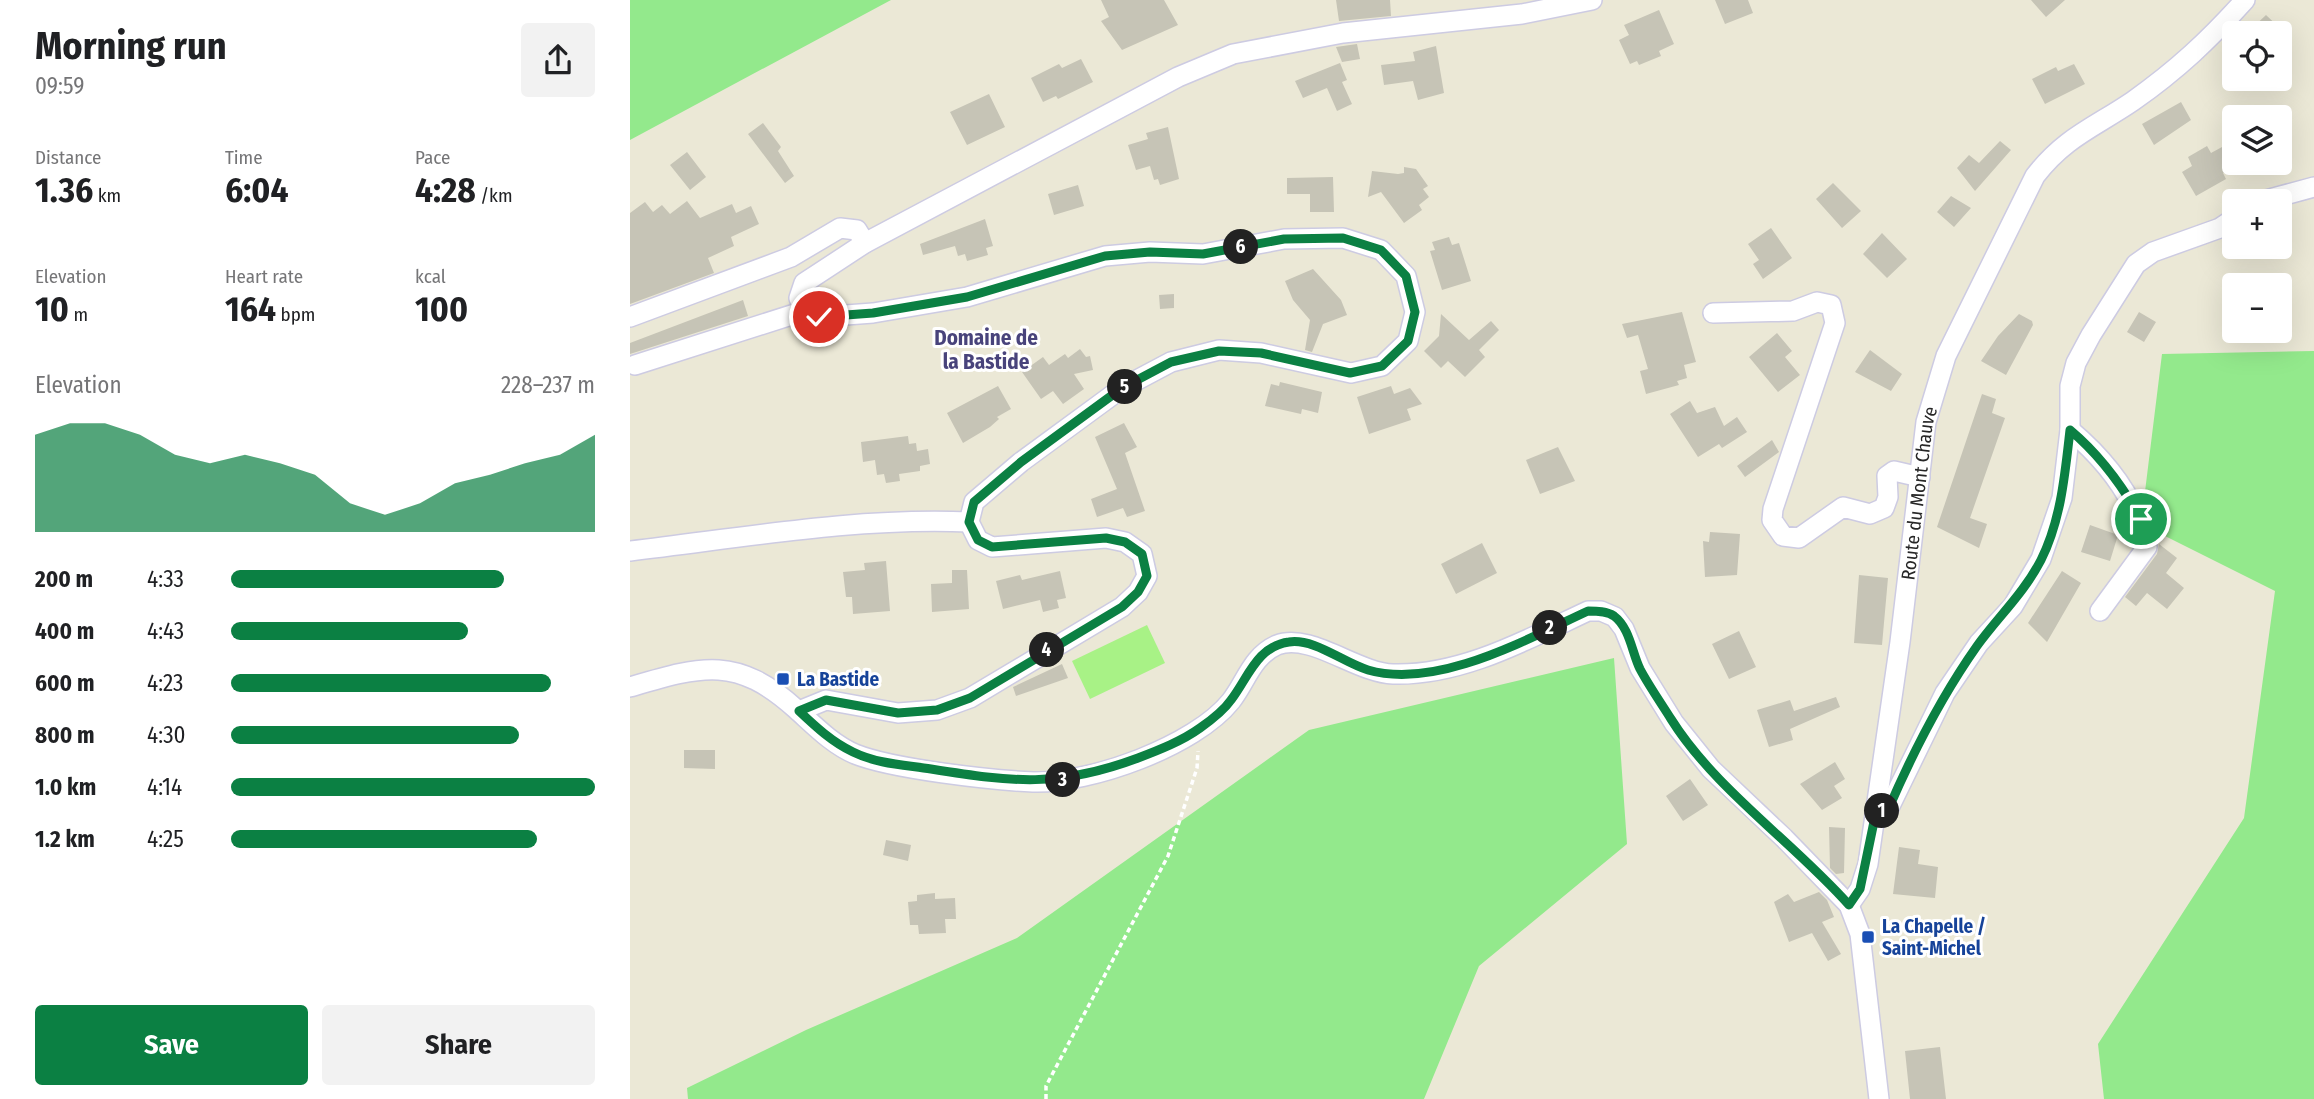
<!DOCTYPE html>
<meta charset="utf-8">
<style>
body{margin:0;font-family:"Fira Sans Condensed",sans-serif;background:#f2f2f2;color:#202124;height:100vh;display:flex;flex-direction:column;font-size:26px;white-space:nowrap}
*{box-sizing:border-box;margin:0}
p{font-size:23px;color:#757577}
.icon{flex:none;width:38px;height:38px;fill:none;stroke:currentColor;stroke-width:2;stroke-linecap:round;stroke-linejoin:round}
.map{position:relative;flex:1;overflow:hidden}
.panel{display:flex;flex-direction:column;background:#fff;width:630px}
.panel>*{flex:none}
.controls{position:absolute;left:1592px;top:21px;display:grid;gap:14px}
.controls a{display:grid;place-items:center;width:70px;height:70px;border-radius:7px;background:#fff;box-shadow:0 7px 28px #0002;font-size:35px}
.pin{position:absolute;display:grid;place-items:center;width:60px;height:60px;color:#fff;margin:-30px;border:4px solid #fff;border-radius:50%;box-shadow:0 2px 7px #0007}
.km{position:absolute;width:35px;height:35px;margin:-18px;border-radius:50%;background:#222;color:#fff;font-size:19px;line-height:35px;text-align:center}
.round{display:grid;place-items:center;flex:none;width:74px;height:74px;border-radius:7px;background:#f2f2f2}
.summary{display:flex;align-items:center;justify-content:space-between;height:119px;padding:0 35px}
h1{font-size:38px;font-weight:700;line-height:52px}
.figures{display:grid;grid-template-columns:repeat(3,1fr);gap:10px;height:119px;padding:7px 35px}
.figures div{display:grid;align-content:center}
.figures b{font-size:35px;font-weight:700}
.figures small{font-size:19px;font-weight:400}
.figures p{font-size:19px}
.chart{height:196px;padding:14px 35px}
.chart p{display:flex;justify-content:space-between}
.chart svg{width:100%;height:126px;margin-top:7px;fill:#0b8043;opacity:.7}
.button{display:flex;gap:14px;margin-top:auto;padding:14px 35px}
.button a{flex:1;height:80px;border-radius:7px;background:#0b8043;color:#fff;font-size:28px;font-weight:700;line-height:80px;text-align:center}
.button a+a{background:#f2f2f2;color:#202124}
ul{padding:0 35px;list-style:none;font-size:23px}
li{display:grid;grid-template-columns:112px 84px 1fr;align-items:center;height:52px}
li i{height:18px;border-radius:9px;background:#0b8043}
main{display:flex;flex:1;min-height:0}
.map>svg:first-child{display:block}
.green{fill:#93e98c}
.pitch{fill:#a8f286}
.building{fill:#c6c4b6}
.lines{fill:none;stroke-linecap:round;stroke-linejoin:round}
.minor-casing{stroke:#cdcbe2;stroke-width:22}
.path{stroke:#fff;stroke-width:3.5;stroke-dasharray:5 3.5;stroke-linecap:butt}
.minor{stroke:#fff;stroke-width:19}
.route-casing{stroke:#fff;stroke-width:14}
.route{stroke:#0b8043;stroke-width:9}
.transit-dot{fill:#1a4fb4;stroke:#fff;stroke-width:2.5}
.labels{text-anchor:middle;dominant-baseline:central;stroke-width:6;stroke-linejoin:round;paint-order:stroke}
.street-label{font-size:19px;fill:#272727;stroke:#fff}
.transit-label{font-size:19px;font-weight:bold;fill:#164399;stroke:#fff;text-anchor:start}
.neighbourhood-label{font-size:21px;font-weight:bold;fill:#48437b;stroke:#fff}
</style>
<main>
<section class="panel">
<div class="summary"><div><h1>Morning run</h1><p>09:59</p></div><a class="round"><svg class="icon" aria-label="share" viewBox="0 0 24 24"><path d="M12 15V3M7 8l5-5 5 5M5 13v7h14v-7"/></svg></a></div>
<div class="figures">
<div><p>Distance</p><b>1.36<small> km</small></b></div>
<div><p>Time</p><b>6:04</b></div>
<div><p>Pace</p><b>4:28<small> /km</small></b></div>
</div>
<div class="figures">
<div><p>Elevation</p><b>10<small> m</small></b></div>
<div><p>Heart rate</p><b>164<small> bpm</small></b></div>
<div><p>kcal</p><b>100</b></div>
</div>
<div class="chart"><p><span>Elevation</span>228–237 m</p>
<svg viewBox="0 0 160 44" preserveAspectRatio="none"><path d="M0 44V10L10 6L20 6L30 10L40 17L50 20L60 17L70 20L80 24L90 34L100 38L110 34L120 27L130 24L140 20L150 17L160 10V44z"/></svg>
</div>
<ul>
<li><b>200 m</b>4:33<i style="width:75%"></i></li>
<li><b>400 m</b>4:43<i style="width:65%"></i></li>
<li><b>600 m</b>4:23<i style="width:88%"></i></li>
<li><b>800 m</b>4:30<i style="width:79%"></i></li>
<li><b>1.0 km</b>4:14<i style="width:100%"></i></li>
<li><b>1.2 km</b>4:25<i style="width:84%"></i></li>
</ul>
<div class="button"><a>Save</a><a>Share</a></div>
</section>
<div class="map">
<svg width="1684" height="1099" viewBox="0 0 1684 1099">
<rect width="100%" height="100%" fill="#ebe8d6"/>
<path class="green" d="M0,0H261L0,140Z
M1684,351V1099H1474L1468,1044L1614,818L1645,591L1511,524L1532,354Z
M984,658L997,844L849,966L794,1099H58L57,1088L176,1030L387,938L679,730Z"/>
<path class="pitch" d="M517,625L535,663L460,699L442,661Z"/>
<path class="building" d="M471,0H534L548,25L492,50L471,21L479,17Z
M706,0H760L761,16L709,21Z
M1085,0H1118L1123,13L1095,24Z
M1401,0H1435L1416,17Z
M1029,10L1044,44L1029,51L1031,56L1009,65L1007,61L1000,64L989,40L999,35L994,25Z
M1636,15L1655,33H1617Z
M727,44L730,59L712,62L706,47Z
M806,46L814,93L788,100L783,81L754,85L751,65L785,61L783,52Z
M451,59L463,82L428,99L426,96L413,102L401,78L429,64L432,68Z
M710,63L717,80L712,82L722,104L707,111L697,88L673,98L665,81Z
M1444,64L1455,84L1415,104L1402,79L1426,67L1428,71Z
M359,94L375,127L337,145L320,112Z
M1551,102L1561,120L1524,145L1512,124Z
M133,123L151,147L148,151L164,176L155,183L118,134Z
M538,127L549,179L530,185L528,179L524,180L520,166L506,170L498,145L518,139L516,133Z
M1370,141L1381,150L1345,191L1327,168L1339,155L1349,163Z
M1577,146L1581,153L1592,147L1603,167L1593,173L1596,179L1566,196L1552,172L1562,166L1558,157Z
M57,152L76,177L60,190L40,165Z
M774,167L786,169L798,186L793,189L799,197L789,205L792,210L774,223L751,192L738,197L742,171L768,174L774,173Z
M703,177L704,212H680V194H657V178Z
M1203,183L1231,211L1212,228L1186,199Z
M448,185L454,206L424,215L418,194Z
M1321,196L1341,208L1324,227L1307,212Z
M57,201L70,218L102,204L106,213L121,206L129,224L101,237L104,246L78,258L84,273L0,304V213L15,202L23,212L32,205L40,214Z
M355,219L363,246L356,248L358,255L337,261L335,254L328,256L325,246L293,255L290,244Z
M1141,228L1162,258L1133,279L1123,264L1129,260L1118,244Z
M1252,233L1277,259L1257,278L1233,254Z
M819,237L822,245L829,243L841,281L812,290L800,251L805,250L802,242Z
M683,269L711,300L717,315L693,324L682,352L675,350L680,320L663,300L655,281Z
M544,294V308L530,309L529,295Z
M113,300L118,316L0,354V343Z
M1052,312L1066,362L1054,365L1057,378L1047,381L1049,385L1016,394L1010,371L1018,369L1008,335L997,338L992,324Z
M1509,312L1526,322L1514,342L1497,332Z
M811,314L839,340L861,321L869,330L849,350L855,357L835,377L818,361L811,368L794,351L809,336Z
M1389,314L1402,321L1403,325L1376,375L1351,361L1368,336Z
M1147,333L1162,351L1155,357L1170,375L1148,392L1119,357Z
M450,349L456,357L460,356L463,370L444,374L454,389L433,404L423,391L411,399L392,372L413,357L419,365L435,354L438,358Z
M1240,350L1272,374L1261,391L1225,372Z
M650,382L692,392L688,413L672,409L671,414L635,406L641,384L649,386Z
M368,386L381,409L367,417L369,419L360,427L333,443L317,413Z
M761,386L764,394L780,388L792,404L777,409L781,420L739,434L727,397Z
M1352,394L1366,399L1362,413L1375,418L1340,518L1357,524L1349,548L1307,527Z
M1060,401L1067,413L1085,407L1094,426L1107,417L1117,432L1092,448L1089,444L1068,457L1040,414Z
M494,423L507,447L495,453L515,511L497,517L493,508L467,517L461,499L487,489L465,437Z
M278,436L279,444L286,443L287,451L298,449L300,464L290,466V471L269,474L270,481L256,483L254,474L247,475L245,460L233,462L231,442Z
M1142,440L1149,452L1115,477L1107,466Z
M928,447L945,481L910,494L896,460Z
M1460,525L1488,535L1480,561L1451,552Z
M1080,532L1110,534L1107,575L1075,577L1073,541L1079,542Z
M852,543L867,573L826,594L811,564Z
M1529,544L1547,558L1536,573L1554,588L1537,609L1517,593L1506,606L1495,597L1527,554Z
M256,561L260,611L223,614L222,597H216L213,572L235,570L234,563Z
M322,570H337L339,609L302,612L301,584L322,583Z
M430,571L436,598L427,600L429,608L413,612L410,600L373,609L366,581L390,575L392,580Z
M1432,571L1451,583L1417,642L1398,623Z
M1229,575L1258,578L1252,645L1224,643Z
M1109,631L1126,667L1099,679L1082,644Z
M432,664L438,678L386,696L383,687Z
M1206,697L1210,707L1160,729L1163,740L1139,747L1127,710L1160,700L1164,711Z
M54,750H85V769L54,768Z
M1205,762L1215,779L1204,786L1212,798L1192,810L1170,784Z
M1060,779L1078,805L1053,821L1036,796Z
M1199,827L1215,828L1214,873L1206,874L1200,868Z
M256,840L281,845L278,861L253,855Z
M1269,847L1290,850L1288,864L1308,867L1305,898L1263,894Z
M1189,892L1197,900L1204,917L1192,922L1211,954L1198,961L1182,933L1159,942L1144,902L1158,894L1164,902Z
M305,893V899L325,898L326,919H315L316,933L289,934L288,925H280L278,902L287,901V895Z
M1310,1047L1316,1099H1280L1275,1051Z"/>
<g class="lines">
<defs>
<g id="minor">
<path d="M1632,201L1684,187"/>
<path d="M1083,313L1163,311L1187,302L1201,305L1205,323L1143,509L1142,520L1153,536L1169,538L1213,507L1240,514L1254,508L1258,497L1257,476L1264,471L1290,477"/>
<path d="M0,317L161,257L210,228L227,230L235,243"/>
<path d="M5,365L174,311"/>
<path d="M1440,430C1478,462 1507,499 1517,547L1470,611"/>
<path d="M0,551C112,538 226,517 339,522"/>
<path d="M0,687C72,666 106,655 166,709C185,726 202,744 225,754C262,769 361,780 403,782C460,784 565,746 601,701C616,682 622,656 647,645C680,632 727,673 763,674C832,676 898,639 958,611H971L985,617L994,629L1010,668L1044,723L1081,769L1154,838L1219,905L1230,934L1249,1099"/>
<path d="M169,711L196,700L268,713L307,710L340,698L492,607L508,592L517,576L512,554L495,542L476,538L362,547L348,540L339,522L344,502L391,462L492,388L541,362L589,350L631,353L721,373L752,366L778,341L785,312L776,276L751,250L713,238L654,239L573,254L520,252L475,256L337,297L243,313L189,317L174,311L169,298L174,283L235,243L548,77L603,54L713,33L892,14L962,0"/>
<path d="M1246,812L1258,810L1315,693L1349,643L1383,606L1411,559L1432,498L1440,430V386L1446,363L1461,335L1506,264L1523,252L1590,228L1605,218"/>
<path id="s1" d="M1219,905L1230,889L1238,864L1270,642L1296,422L1316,356L1405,176C1435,137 1465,127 1503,101C1547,70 1579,40 1615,0"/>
</g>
</defs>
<use href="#minor" class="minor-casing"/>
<path class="path" d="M416,1099V1086L538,856L567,768L568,751"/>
<use href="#minor" class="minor"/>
</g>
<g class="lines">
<defs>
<path id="route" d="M189,317L243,313L337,297L475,256L520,252L573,254L654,239L713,238L751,250L776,276L785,312L778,341L752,366L720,373L631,353L589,351L541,362L492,388L391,462L344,502L339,522L348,540L362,547L476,538L495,542L512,554L517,576L508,592L492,607L340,698L307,710L268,713L196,700L169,711C186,727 202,742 223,752C247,764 276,765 301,769C383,782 428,788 508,758C529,750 552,741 570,728C580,721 594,710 601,700C618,678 627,646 659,642C684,638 714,663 738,670C807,690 897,639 958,611C967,611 977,611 984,616C1000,628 1002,653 1010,669C1019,686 1031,703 1041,719C1084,788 1164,843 1219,905L1230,889L1246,812L1258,810C1283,752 1311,697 1347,646C1368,617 1394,593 1411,560C1431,520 1435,474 1440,430C1471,456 1492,485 1511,519"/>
</defs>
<use href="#route" class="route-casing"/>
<use href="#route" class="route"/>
</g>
<g class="transit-dot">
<rect x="146" y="672" width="14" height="14" rx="3.5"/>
<rect x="1231" y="930" width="14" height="14" rx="3.5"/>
</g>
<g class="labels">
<g class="street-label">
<text stroke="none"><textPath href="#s1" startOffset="420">Route du Mont Chauve</textPath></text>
</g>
<g class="transit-label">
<text x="167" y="679">La Bastide</text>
<text x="1252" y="926">La Chapelle /<tspan x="1252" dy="22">Saint-Michel</tspan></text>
</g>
<g class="neighbourhood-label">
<text x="356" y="338">Domaine de<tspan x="356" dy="24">la Bastide</tspan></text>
</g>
</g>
</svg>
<div class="controls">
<a><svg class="icon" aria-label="locate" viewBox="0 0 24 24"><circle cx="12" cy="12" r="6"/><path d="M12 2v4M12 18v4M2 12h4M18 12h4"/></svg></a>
<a><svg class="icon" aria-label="layers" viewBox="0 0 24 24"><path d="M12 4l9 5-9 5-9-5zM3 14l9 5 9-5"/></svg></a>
<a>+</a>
<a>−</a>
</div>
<div class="pin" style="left:1511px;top:519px;background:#1e9e55"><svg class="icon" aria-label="arrive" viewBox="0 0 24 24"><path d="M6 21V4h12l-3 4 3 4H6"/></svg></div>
<div class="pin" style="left:189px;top:317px;background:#d93025"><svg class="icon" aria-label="check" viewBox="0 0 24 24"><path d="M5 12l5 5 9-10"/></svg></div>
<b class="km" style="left:1252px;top:811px">1</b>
<b class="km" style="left:920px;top:628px">2</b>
<b class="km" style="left:433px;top:780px">3</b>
<b class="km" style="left:417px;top:650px">4</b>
<b class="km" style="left:495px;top:387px">5</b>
<b class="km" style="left:611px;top:247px">6</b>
</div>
</main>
